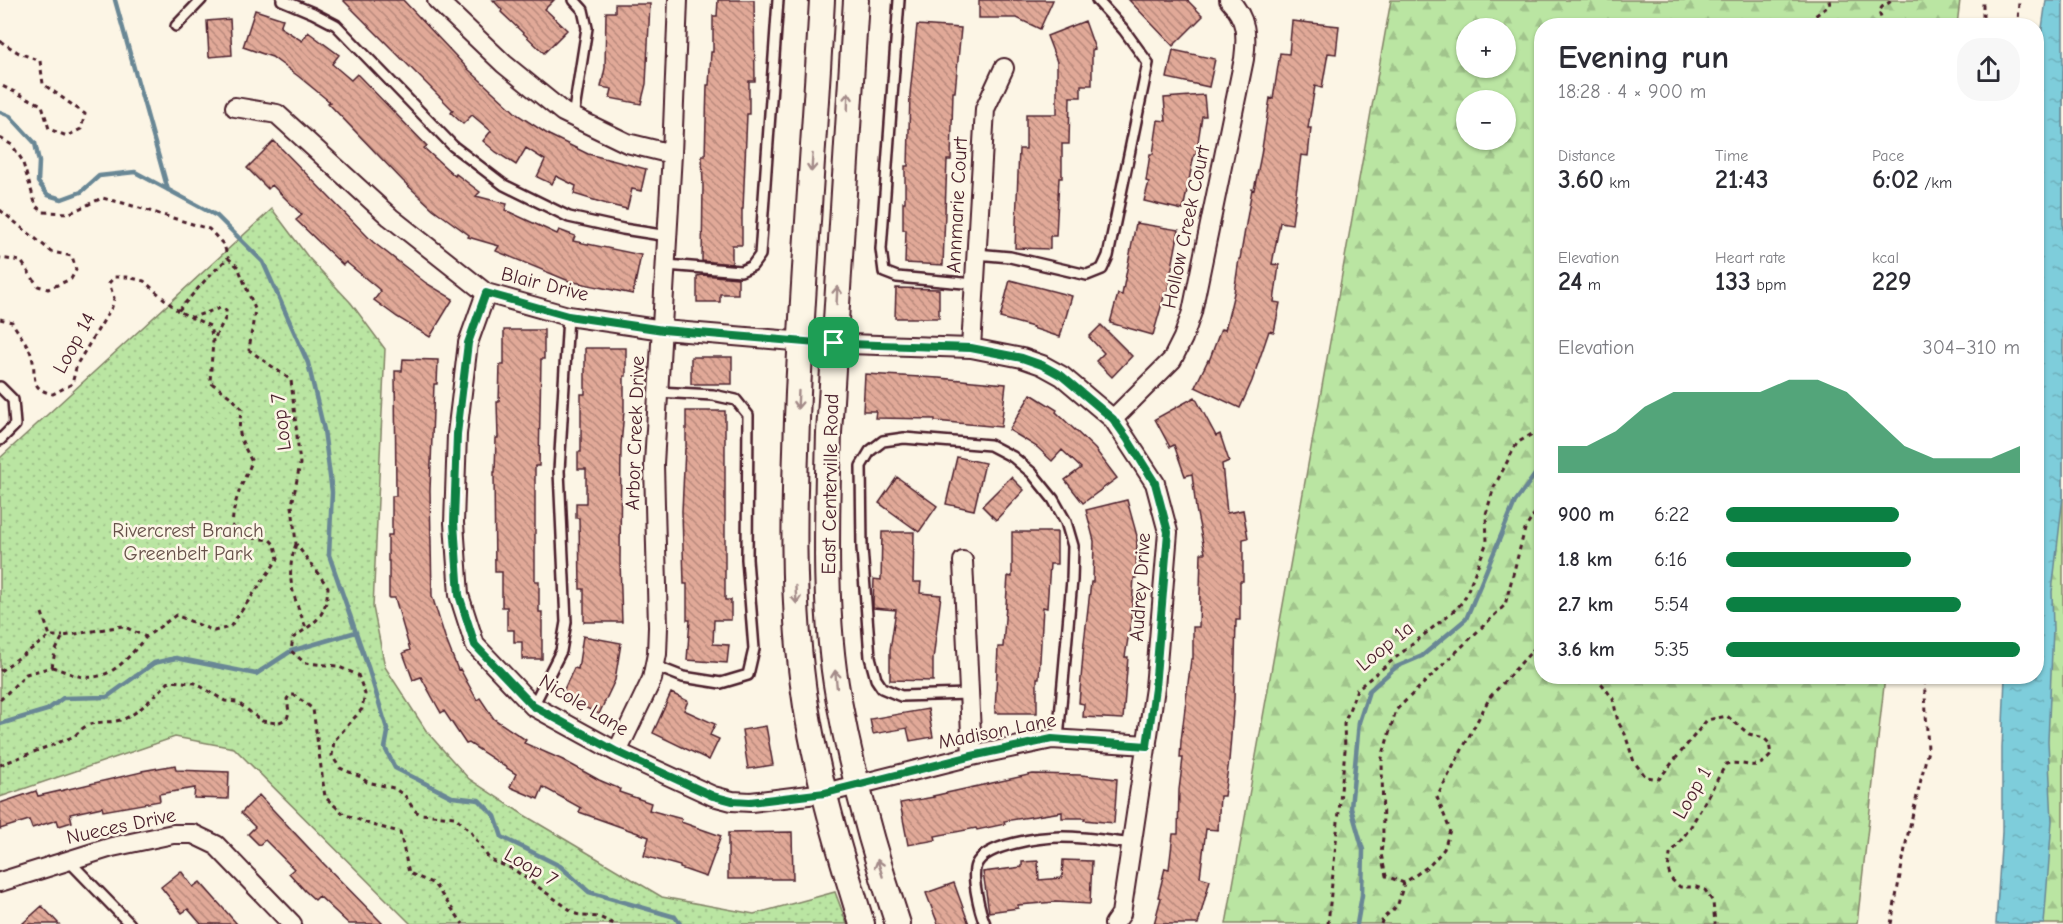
<!DOCTYPE html>
<meta charset="utf-8">
<style>
body{margin:0;font-family:"Comic Neue",sans-serif;background:#f7f7f7;color:#2b2b33;height:100vh;display:flex;flex-direction:column;font-size:22px;white-space:nowrap}
*{box-sizing:border-box;margin:0}
p{font-size:20px;color:#7c7c81}
.icon{flex:none;width:33px;height:33px;fill:none;stroke:currentColor;stroke-width:2;stroke-linecap:round;stroke-linejoin:round}
.map{position:relative;flex:1;overflow:hidden}
.drawer{position:absolute;left:1534px;top:18px;width:510px;height:666px;display:flex;flex-direction:column;background:#fff;border-radius:24px;box-shadow:0 2px 4px #0004}
.drawer>*{flex:none}
.tools{position:absolute;left:1456px;top:18px;display:grid;gap:12px}
.tools a{display:grid;place-items:center;width:60px;height:60px;border-radius:50%;background:#fff;box-shadow:0 2px 4px #0004;font-size:30px}
.pin{position:absolute;display:grid;place-items:center;width:51px;height:51px;color:#fff;margin:-26px;border-radius:12px;box-shadow:0 3px 9px #0006}
.round{display:grid;place-items:center;flex:none;width:63px;height:63px;border-radius:24px;background:#f7f7f7}
.headline{display:flex;align-items:center;justify-content:space-between;height:102px;padding:0 24px}
h1{font-size:33px;font-weight:800;line-height:45px}
.stats{display:grid;grid-template-columns:repeat(3,1fr);gap:9px;height:102px;padding:6px 24px}
.stats div{display:grid;align-content:center}
.stats b{font-size:26px;font-weight:800}
.stats small{font-size:16px;font-weight:400}
.stats p{font-size:16px}
.chart{height:168px;padding:12px 24px}
.chart p{display:flex;justify-content:space-between}
.chart svg{width:100%;height:108px;margin-top:6px;fill:#0b8043;opacity:.7}
ul{padding:0 24px;list-style:none;font-size:20px}
li{display:grid;grid-template-columns:96px 72px 1fr;align-items:center;height:45px}
li i{height:15px;border-radius:8px;background:#0b8043}
.map>svg:first-child{display:block}
.forest{fill:url(#forest-firs);stroke:#828266;stroke-width:1.5;fill-rule:evenodd}
.park{fill:url(#park-dots);stroke:#828266;stroke-width:1.5}
.water{fill:url(#water-ripples);stroke:#698795;stroke-width:1.5}
.lines{fill:none;stroke-linecap:round;stroke-linejoin:round}
.stream{stroke:#698795;stroke-width:4.5}
.building{fill:url(#building-back-hatch);stroke:#4a1f2b;stroke-width:1.5}
.service-casing{stroke:#4a1f2b;stroke-width:14}
.minor-casing{stroke:#4a1f2b;stroke-width:22}
.secondary-casing{stroke:#4a1f2b;stroke-width:28}
.path{stroke:#4a1f2b;stroke-width:3;stroke-dasharray:4.5 4.5;stroke-linecap:butt}
.service{stroke:#fcf5e5;stroke-width:9}
.minor{stroke:#fcf5e5;stroke-width:18}
.secondary{stroke:#fcf5e5;stroke-width:24}
.oneway{stroke:#a38a88}
.route-casing{stroke:#fff;stroke-width:12}
.route{stroke:#0b8043;stroke-width:8}
.labels{text-anchor:middle;dominant-baseline:central;stroke-width:5;stroke-linejoin:round;paint-order:stroke}
.street-label{font-size:20px;fill:#4a1f2b;stroke:#fcf5e5}
.park-label{font-size:20px;fill:#665049;stroke:#fcf5e5}
</style>
<div class="map">
<svg width="2063" height="924" viewBox="0 0 2063 924">
<defs>
<pattern id="forest-firs" width="22" height="20" patternUnits="userSpaceOnUse" patternTransform="scale(1.5)"><rect width="22" height="20" fill="#bae5a2"/><path d="M5 1l3.5 6h-7zM16 11l3.5 6h-7z" fill="#a1c48c"/></pattern>
<pattern id="park-dots" width="8" height="8" patternUnits="userSpaceOnUse" patternTransform="scale(1.5)"><rect width="8" height="8" fill="#bae5a2"/><path d="M2 2h.1M6 6h.1" fill="none" stroke="#a1c48c" stroke-width="1.8" stroke-linecap="round"/></pattern>
<pattern id="water-ripples" width="26" height="14" patternUnits="userSpaceOnUse" patternTransform="scale(1.5)"><rect width="26" height="14" fill="#7ecddb"/><path d="M2 4q2-2 4 0t4 0M15 11q2-2 4 0t4 0" fill="none" stroke="#6eb0bc"/></pattern>
<pattern id="building-back-hatch" width="6" height="6" patternUnits="userSpaceOnUse" patternTransform="scale(1.5)"><rect width="6" height="6" fill="#e1a998"/><path d="M-1 5l2 2M0 0l6 6M5-1l2 2" fill="none" stroke="#b8897c"/></pattern>
</defs>
<rect width="100%" height="100%" fill="#fcf5e5"/>
<filter id="ink" filterUnits="userSpaceOnUse"><feTurbulence type="fractalNoise" baseFrequency=".0167" numOctaves="2"/><feDisplacementMap in="SourceGraphic" scale="12" xChannelSelector="R" yChannelSelector="G"/><feConvolveMatrix kernelMatrix="1 2 1 2 8 2 1 2 1" color-interpolation-filters="sRGB"/></filter>
<g filter="url(#ink)">
<path class="forest" d="M1391,0H1960L1957,25L1542,26V676L1885,677L1857,924H1226ZM1467,28H1506V68H1467ZM1467,100H1506V140H1467Z
M2063,70V924H2019L2037,676Z"/>
<path class="park" d="M272,209L308,257L351,303L385,349L373,607L385,667L427,732L469,779L524,815L662,897L754,914L835,892L847,924H411L234,748L175,737L0,797V458Z"/>
<path class="water" d="M2046,0H2063V496L2052,592L2053,629L2048,741L2052,821L2044,924H1996L2002,832V748L2005,677L2037,676V140L2040,133V43Z"/>
<g class="lines">
<path class="stream" d="M115,0L168,190
M0,112L10,116L35,143L39,162L38,182L48,195L62,199L81,192L99,176L135,172L217,216L263,262L308,363L324,430L332,492L329,555L368,667L388,732L385,748L395,768L452,797L479,800L495,816L502,837L560,866L589,892L675,917L680,924
M0,724L47,710L63,698L107,697L154,663L176,658L256,674L291,651L356,632
M1357,924L1362,895L1363,850L1351,808L1359,722L1369,691L1396,667L1422,656L1466,619L1515,502L1542,465"/>
</g>
<path class="building" d="M343,0H403L468,69L518,115L549,135L588,154L646,169L641,191L632,189L627,209L610,205L574,194L576,186L556,176L552,184L537,177L545,160L526,148L516,165L496,152L483,141L491,131L472,115L463,124L451,113L453,110Z
M493,0H554L545,9L567,30L544,53L501,12L502,10Z
M718,0H754L755,81H749V114H747L743,209H742V245H732V264L702,261L703,185L702,156H705L707,85H709L711,52H713V16H717Z
M979,0H1053L1040,29L1017,18H979Z
M1129,0H1187L1203,16L1173,46Z
M615,4H650L646,84L641,104L610,98L612,89L601,87L605,68L606,12H615Z
M255,10L283,19L280,27L302,41L308,32L339,55L332,64L351,80L357,74L427,146L424,148L455,176L456,174L480,192L476,196L507,204L505,210L557,234L559,230L575,236L573,241L641,255L633,294L569,281L496,251L499,246L468,237L469,235L433,209L403,181L328,103L330,102L298,76L272,57L243,47Z
M230,19L232,55L209,57L207,21Z
M1085,21L1095,49L1092,50V85H1081V97H1070L1069,144H1062V178H1059L1056,236H1050V249L1015,248L1019,149H1026V114H1057V62L1047,36Z
M1292,21L1339,26L1336,54L1328,53L1322,88L1315,86L1308,128H1311L1308,156L1301,155L1292,224L1280,222L1272,264L1279,265L1274,302L1280,303L1274,332L1269,331L1252,381L1240,408L1195,387L1208,360L1209,361L1221,329L1225,330L1234,293L1239,259H1240L1252,189L1254,190L1261,155L1270,98L1273,99L1280,53L1289,54Z
M917,25L961,28L955,92H953L951,160H947L943,265L905,263L906,230H903V202H905V166H908L910,94Z
M1173,50L1215,59L1209,87L1167,78Z
M1204,95L1206,116H1202L1196,155H1194L1183,210L1144,201L1149,182L1146,181L1150,154H1153L1158,120L1166,121L1164,98Z
M274,141L373,242L426,283L453,299L430,337L397,317L374,300L381,291L346,262L343,265L296,220L302,215L272,185L268,189L247,168Z
M1136,223L1179,230L1167,294L1165,293L1153,335L1110,323L1118,294L1122,295Z
M702,275L738,278V294H720V302H697V276Z
M1010,280L1072,296L1060,337L1032,328L1033,327L1000,318Z
M896,288L939,289V318H895Z
M1101,325L1132,356L1112,377L1096,361L1104,353L1089,337Z
M504,330H544V359H541L539,466H535V581H539V612H542V659H522V642H514V630H507V607H502V572H495L494,472H495L496,438H498L497,402H499L500,365H504Z
M585,348H626V376H624V411L621,446L620,561L622,622H584V589H580L579,518H576V503H586V469H578V452H581V394H585Z
M691,357H732V384H691Z
M403,359L438,360L437,384H434L430,490L432,596L445,637L458,670L460,669L477,700L480,698L494,719L526,740L524,743L563,760L599,780L620,789L619,792L651,803L649,810L682,819L681,822L721,836L706,877L680,868V866L644,856L649,837L579,812L581,808L543,787L538,799L510,787L516,774L469,743L466,744L444,711L441,713L421,677L413,680L403,653L410,650L395,598H389V561H388V535H392V496H396L395,371H402Z
M865,374L939,378L1006,384L1001,427L935,421V419L875,418L876,411H863Z
M1031,394L1057,410L1056,412L1095,449L1117,478L1083,503L1065,480L1081,468L1062,450L1052,461L1037,447L1009,430Z
M1195,397L1216,436L1220,434L1229,461L1222,464L1227,513L1243,510L1248,538L1243,539V581H1240V620H1236L1234,699L1229,761L1224,796H1220L1218,830L1206,829L1200,877L1210,880L1198,924H1154L1161,898L1158,897L1165,868L1169,869L1173,834H1178L1179,790L1183,758H1180L1181,741L1191,659H1193V627H1199L1201,553H1205L1196,509L1192,474L1185,476L1174,445L1170,447L1155,419Z
M686,411H725V600H731V620H714L713,644L729,645L727,663L687,660L690,620H687V584H684L682,511L685,448H686Z
M957,457L985,463L974,510L946,504Z
M897,477L937,506L919,532L879,503Z
M1011,477L1024,490L996,520L982,506Z
M1127,500L1137,536L1136,578H1134L1131,620L1125,657H1128L1123,719L1083,717L1084,704L1079,703L1084,643L1091,582H1093L1094,541L1086,510Z
M882,532H914L913,582H921L920,593L941,595L933,660V681L890,680V650L896,610L873,608V603L874,579L881,580Z
M1012,532H1057V564H1050L1047,608L1043,607L1039,678H1037V713H995L998,647H1003L1008,576L1012,577Z
M583,636L621,643L615,680L599,714L561,696L574,668L578,669Z
M671,693L688,701L684,710L715,724L710,735L719,739L709,760L653,733Z
M928,709L933,737L910,741L907,728L873,734L870,719Z
M766,726L773,765L748,769L742,730Z
M175,765L176,770L229,772L228,799L194,798L195,788L159,794L160,801L103,811L102,807L70,814L72,822L59,826L57,820L32,828L29,820L0,829V803L36,791L38,796L142,772V771Z
M1033,774L1081,775L1117,779L1114,823L1084,820L1085,818H1062V812L1004,821L1005,824L977,830L976,828L935,836L936,840L908,845L900,803L934,797L933,796Z
M259,795L322,862L383,924H349L319,896L315,900L305,891L289,873L294,869L265,840L259,845L248,834L255,827L241,813Z
M792,832L793,879H728V833Z
M1063,860L1092,861L1090,904L1056,902L1018,905V908L989,912L983,872L1022,867V862L1038,861L1039,880L1062,878Z
M181,871L193,887L200,882L237,924H201L188,909L182,913L161,887Z
M954,883L969,924H938L926,893Z
M42,906L59,924H22Z"/>
<g class="lines">
<defs>
<path id="service" d="M282,0L313,13L336,25L453,146L504,185L569,217L623,229L668,236
M899,0L881,249L884,272L897,277L975,284
M176,26L201,0
M573,117L587,28L583,10L574,0
M976,254L1010,257L1087,275L1102,269L1108,256L1148,63L1124,30L1097,0
M666,265L741,271L752,266L760,255L778,0
M0,387L13,400L15,425L0,440
M655,666L683,677L721,683L748,675L754,649L747,559L748,415L736,400L713,395L658,392
M969,694L901,696L882,688L876,679L870,657L862,548L861,466L870,451L883,441L904,438L990,445L1013,457L1032,473L1053,499L1066,522L1073,546L1072,580L1058,739
M533,706L561,651L566,622L559,471L568,316
M68,860L130,924
M985,924C980,912 971,877 976,865C985,844 1042,837 1062,837C1086,837 1109,841 1132,844"/>
<path id="minor" d="M437,0L504,64L563,112L627,143L672,154
M235,107L277,114L390,217L486,293L568,316L663,330L817,343L971,348L1022,358L1042,365L1062,376L1113,419L1155,483L1168,532L1155,688L1121,914L1114,924
M486,293L468,343L457,434L454,523L459,595L475,645L533,706L617,752L713,796L732,801L751,802L825,793L972,756L1052,739L1147,745
M971,348L985,109L1004,68
M1113,419L1172,360L1183,338L1192,312L1244,59C1247,35 1247,19 1229,0
M963,561L972,756
M617,752L652,679L657,654L658,627L654,464L672,154L678,0
M0,882L112,847L173,834H193L216,845L292,924"/>
<path id="secondary" d="M822,0C815,131 804,262 798,393C794,497 790,603 806,706C818,780 840,853 862,924
M856,0L829,433C827,517 823,613 838,696C852,773 873,850 898,924"/>
</defs>
<use href="#service" class="service-casing"/>
<use href="#minor" class="minor-casing"/>
<use href="#secondary" class="secondary-casing"/>
<path class="path" d="M1801,26L1830,5L1829,0
M1884,26L1879,12L1882,7L1893,0
M1983,26V0
M2018,26L2019,0
M0,41L19,53L40,61L43,84L85,114L81,129L67,136L49,129L42,105L0,85
M0,138L12,145L22,160L36,206L43,212L70,213L102,198L123,203L209,229L224,245L228,258
M0,210L52,252L72,256L76,270L71,279L48,289L38,286L21,261L0,258
M190,318L220,308L226,310V317L213,341
M0,319L12,322C18,333 29,345 32,357C37,376 28,389 53,394L72,384L77,364L112,307L114,298L109,283L114,277H127L144,281L178,311
M296,544C284,579 294,596 306,628
M42,613L50,636
M52,667C62,670 74,676 84,677C113,680 129,656 146,637
M0,671L50,636H63
M1596,676L1613,699L1618,722L1625,734L1634,762L1646,777L1659,779L1707,720L1727,716L1749,734L1764,738L1769,743L1771,755C1755,774 1747,760 1726,764L1690,828L1670,855L1668,869L1671,879L1680,887H1696L1705,890L1713,902L1715,924
M0,700L26,674L52,667L55,652L63,636L123,626L146,637L176,615L214,631L230,627L278,559L275,545L270,540L243,537L233,530C230,507 243,482 252,462C241,440 236,434 242,409L232,398L210,382L213,341L210,326L178,311L209,276L228,258L238,267L255,309L249,350L291,380L300,464L292,505L296,544L328,587C326,617 317,621 293,638L291,651L305,663L337,666L358,675L365,694L362,709L334,741L332,756L340,768L361,777L367,782L394,788L406,797L414,810L420,814L455,817L471,832L490,860L513,869L576,914L583,916L599,917L614,924
M0,765L75,736C92,714 109,728 130,716C145,707 157,693 170,681L195,683L225,701L237,702L262,721L277,723L287,719L289,712L287,699L290,695H294L313,709L325,797L344,814L372,825L400,832L409,873L434,884L463,924
M1404,883L1386,876L1381,854L1383,837L1382,758L1396,710L1505,605L1525,529L1542,502
M1328,924L1345,750L1344,724L1357,689L1457,608L1464,600L1487,542L1486,514L1494,487L1517,443L1542,428
M1381,924L1383,918L1393,910L1398,904L1404,883L1430,865L1444,849L1450,830L1437,797L1490,697L1542,640
M1891,924L1907,838L1928,750L1924,676"/>
<use href="#service" class="service"/>
<use href="#minor" class="minor"/>
<use href="#secondary" class="secondary"/>
</g>
<defs><path id="oneway-shaft" d="M-6 0H5M1.5-3L5.5 0L1.5 3" fill="none" stroke-width="1.6" stroke-linecap="round" stroke-linejoin="round" transform="scale(1.5)"/></defs>
<g class="oneway">
<use href="#oneway-shaft" transform="translate(848 101) rotate(-88)"/>
<use href="#oneway-shaft" transform="translate(812 163) rotate(94)"/>
<use href="#oneway-shaft" transform="translate(837 295) rotate(-87)"/>
<use href="#oneway-shaft" transform="translate(798 400) rotate(93)"/>
<use href="#oneway-shaft" transform="translate(796 595) rotate(86)"/>
<use href="#oneway-shaft" transform="translate(836 679) rotate(-96)"/>
<use href="#oneway-shaft" transform="translate(880 868) rotate(-107)"/>
</g>
</g>
<g class="lines" filter="url(#ink)">
<defs>
<path id="route" d="M486,293L568,316L663,330L817,343L971,348L1022,358L1042,365L1062,376L1113,419L1128,440L1155,483L1168,532L1155,688L1147,746L1052,739L972,756L825,793L750,802L732,801L713,796L617,752L533,706L475,645L459,595L454,523L457,434L468,343Z"/>
</defs>
<use href="#route" class="route-casing"/>
<use href="#route" class="route"/>
</g>
<g class="labels">
<g class="street-label">
<text transform="translate(957 205) rotate(-87)">Annmarie Court</text>
<text transform="translate(1186 227) rotate(-78)">Hollow Creek Court</text>
<text transform="translate(545 284) rotate(14)">Blair Drive</text>
<text transform="translate(74 343) rotate(-61)">Loop 14</text>
<text transform="translate(281 422) rotate(-97)">Loop 7</text>
<text transform="translate(635 433) rotate(-88)">Arbor Creek Drive</text>
<text transform="translate(830 484) rotate(-89)">East Centerville Road</text>
<text transform="translate(1140 587) rotate(-86)">Audrey Drive</text>
<text transform="translate(1385 646) rotate(-39)">Loop 1a</text>
<text transform="translate(584 705) rotate(31)">Nicole Lane</text>
<text transform="translate(997 731) rotate(-11)">Madison Lane</text>
<text transform="translate(1692 793) rotate(-60)">Loop 1</text>
<text transform="translate(121 826) rotate(-12)">Nueces Drive</text>
<text transform="translate(531 867) rotate(30)">Loop 7</text>
</g>
<g class="park-label">
<text x="188" y="530">Rivercrest Branch<tspan x="188" dy="23">Greenbelt Park</tspan></text>
</g>
</g>
</svg>
<div class="tools">
<a>+</a>
<a>−</a>
</div>
<div class="pin" style="left:834px;top:343px;background:#1e9e55"><svg class="icon" aria-label="arrive" viewBox="0 0 24 24"><path d="M6 21V4h12l-3 4 3 4H6"/></svg></div>
<section class="drawer">
<div class="headline"><div><h1>Evening run</h1><p>18:28 · 4 × 900 m</p></div><a class="round"><svg class="icon" aria-label="share" viewBox="0 0 24 24"><path d="M12 15V3M7 8l5-5 5 5M5 13v7h14v-7"/></svg></a></div>
<div class="stats">
<div><p>Distance</p><b>3.60<small> km</small></b></div>
<div><p>Time</p><b>21:43</b></div>
<div><p>Pace</p><b>6:02<small> /km</small></b></div>
</div>
<div class="stats">
<div><p>Elevation</p><b>24<small> m</small></b></div>
<div><p>Heart rate</p><b>133<small> bpm</small></b></div>
<div><p>kcal</p><b>229</b></div>
</div>
<div class="chart"><p><span>Elevation</span>304–310 m</p>
<svg viewBox="0 0 160 44" preserveAspectRatio="none"><path d="M0 44V33L10 33L20 27L30 17L40 11L50 11L60 11L70 11L80 6L90 6L100 11L110 22L120 33L130 38L140 38L150 38L160 33V44z"/></svg>
</div>
<ul>
<li><b>900 m</b>6:22<i style="width:59%"></i></li>
<li><b>1.8 km</b>6:16<i style="width:63%"></i></li>
<li><b>2.7 km</b>5:54<i style="width:80%"></i></li>
<li><b>3.6 km</b>5:35<i style="width:100%"></i></li>
</ul>
</section>
</div>
